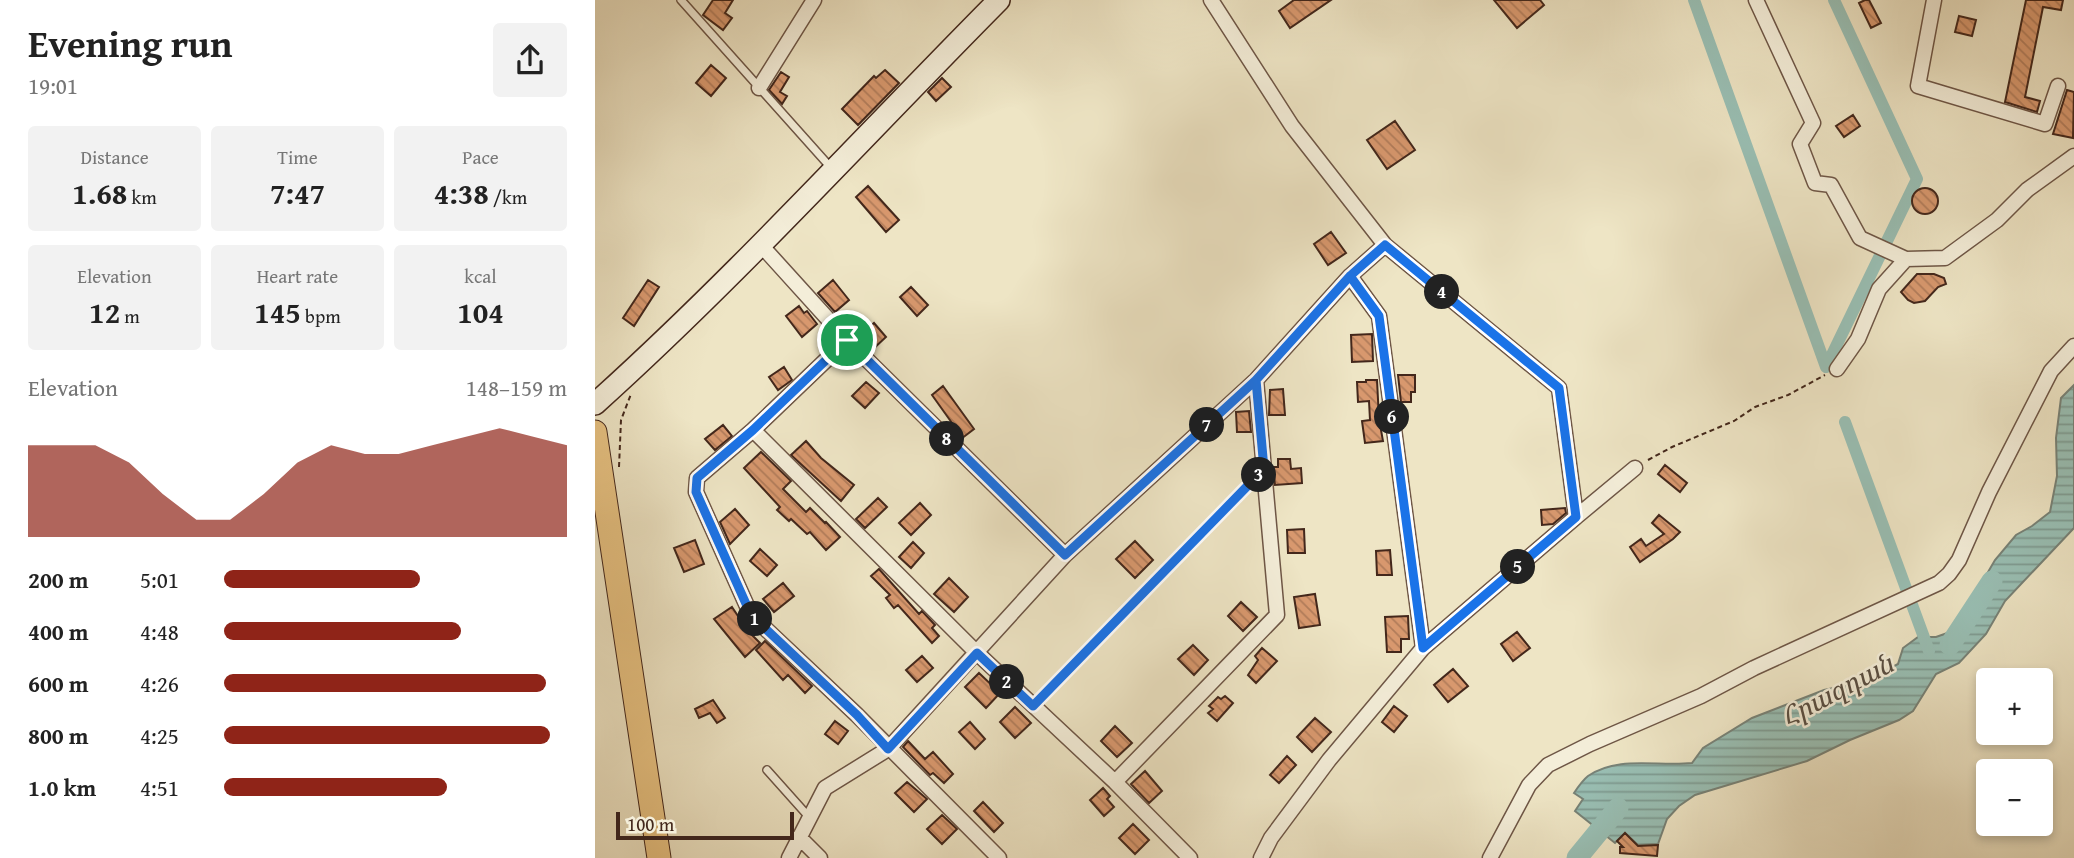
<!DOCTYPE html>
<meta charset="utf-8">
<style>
body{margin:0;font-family:"Gentium Book Plus","Noto Serif Armenian",serif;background:#f2f2f2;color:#222;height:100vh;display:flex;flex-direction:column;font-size:26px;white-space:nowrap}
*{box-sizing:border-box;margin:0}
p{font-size:23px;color:#767676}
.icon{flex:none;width:38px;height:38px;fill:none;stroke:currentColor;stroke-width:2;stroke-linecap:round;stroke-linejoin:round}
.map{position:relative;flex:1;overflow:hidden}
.panel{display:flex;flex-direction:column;background:#fff;width:595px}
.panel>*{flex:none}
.fabs{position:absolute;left:1381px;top:668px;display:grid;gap:14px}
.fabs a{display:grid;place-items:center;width:77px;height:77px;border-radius:7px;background:#fff;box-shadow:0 4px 10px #0003;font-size:35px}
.scale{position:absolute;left:21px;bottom:18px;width:178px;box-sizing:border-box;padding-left:7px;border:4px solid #43271b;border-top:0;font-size:19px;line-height:24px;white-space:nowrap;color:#43271b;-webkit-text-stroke:5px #f4eed9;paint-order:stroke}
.pin{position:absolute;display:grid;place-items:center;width:60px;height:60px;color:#fff;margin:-30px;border:4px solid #fff;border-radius:50%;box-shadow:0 2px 7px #0007}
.km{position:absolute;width:35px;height:35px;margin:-18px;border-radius:50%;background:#222;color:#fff;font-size:19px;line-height:35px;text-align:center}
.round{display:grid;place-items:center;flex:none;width:74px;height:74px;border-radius:7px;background:#f2f2f2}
.summary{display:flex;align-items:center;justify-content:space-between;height:119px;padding:0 28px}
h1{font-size:38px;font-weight:700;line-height:52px}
.metrics{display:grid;grid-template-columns:repeat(3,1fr);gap:10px;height:119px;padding:7px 28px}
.metrics div{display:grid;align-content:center;border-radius:7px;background:#f2f2f2;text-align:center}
.metrics b{font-size:30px;font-weight:700}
.metrics small{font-size:19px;font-weight:400}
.metrics p{font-size:19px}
.chart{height:196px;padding:14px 28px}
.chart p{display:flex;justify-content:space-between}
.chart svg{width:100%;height:126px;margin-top:7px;fill:#8f2418;opacity:.7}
ul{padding:0 28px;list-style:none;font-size:23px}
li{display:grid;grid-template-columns:112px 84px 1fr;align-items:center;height:52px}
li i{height:18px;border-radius:9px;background:#8f2418}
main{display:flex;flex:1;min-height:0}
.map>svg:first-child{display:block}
.water{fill:url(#water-rules);stroke:#778277;stroke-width:2}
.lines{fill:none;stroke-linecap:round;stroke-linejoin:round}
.canal{stroke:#99bfb4;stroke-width:12}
.river{stroke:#99bfb4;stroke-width:21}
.building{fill:url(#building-back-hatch);stroke:#43271b;stroke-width:2}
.lane-casing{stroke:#6e5646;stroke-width:10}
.street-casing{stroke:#6e5646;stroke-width:17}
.secondary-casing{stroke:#43271b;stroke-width:24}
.primary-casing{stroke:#43271b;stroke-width:25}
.path{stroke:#43271b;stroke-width:2;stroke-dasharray:5 3.5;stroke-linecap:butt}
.lane{stroke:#f4eed9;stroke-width:7}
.street{stroke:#f4eed9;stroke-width:14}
.secondary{stroke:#f4eed9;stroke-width:21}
.primary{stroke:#e7c282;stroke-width:23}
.route-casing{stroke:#fff;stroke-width:14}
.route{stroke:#1a73e8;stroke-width:9}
.labels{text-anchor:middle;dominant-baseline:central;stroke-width:5;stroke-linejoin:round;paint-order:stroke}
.water-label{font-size:26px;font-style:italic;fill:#584d41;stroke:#f4eed9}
</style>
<main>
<section class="panel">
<div class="summary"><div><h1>Evening run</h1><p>19:01</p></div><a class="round"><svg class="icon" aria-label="share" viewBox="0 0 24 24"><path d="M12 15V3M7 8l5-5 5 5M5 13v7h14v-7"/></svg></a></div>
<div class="metrics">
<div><p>Distance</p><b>1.68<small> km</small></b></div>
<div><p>Time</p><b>7:47</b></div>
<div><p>Pace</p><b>4:38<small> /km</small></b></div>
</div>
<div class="metrics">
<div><p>Elevation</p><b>12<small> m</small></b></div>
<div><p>Heart rate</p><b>145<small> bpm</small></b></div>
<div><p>kcal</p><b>104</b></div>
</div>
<div class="chart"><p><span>Elevation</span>148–159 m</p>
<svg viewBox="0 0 160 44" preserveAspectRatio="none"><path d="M0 44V12L10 12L20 12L30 18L40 29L50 38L60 38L70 29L80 18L90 12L100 15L110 15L120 12L130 9L140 6L150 9L160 12V44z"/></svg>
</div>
<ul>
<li><b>200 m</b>5:01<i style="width:57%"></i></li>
<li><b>400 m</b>4:48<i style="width:69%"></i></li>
<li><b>600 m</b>4:26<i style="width:94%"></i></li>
<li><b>800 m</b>4:25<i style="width:95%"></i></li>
<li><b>1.0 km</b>4:51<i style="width:65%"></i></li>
</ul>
</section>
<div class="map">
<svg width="1479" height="858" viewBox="0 0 1479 858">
<defs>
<pattern id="water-rules" width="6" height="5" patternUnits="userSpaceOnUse" patternTransform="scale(1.75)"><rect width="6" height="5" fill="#99bfb4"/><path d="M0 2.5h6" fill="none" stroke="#7e9b92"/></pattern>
<pattern id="building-back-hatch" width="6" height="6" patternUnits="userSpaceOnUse" patternTransform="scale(1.75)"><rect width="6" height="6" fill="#d8986e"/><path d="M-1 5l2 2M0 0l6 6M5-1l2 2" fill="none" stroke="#b17c5a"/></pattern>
</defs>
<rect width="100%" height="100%" fill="#eee5c5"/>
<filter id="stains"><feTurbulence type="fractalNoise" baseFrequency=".00286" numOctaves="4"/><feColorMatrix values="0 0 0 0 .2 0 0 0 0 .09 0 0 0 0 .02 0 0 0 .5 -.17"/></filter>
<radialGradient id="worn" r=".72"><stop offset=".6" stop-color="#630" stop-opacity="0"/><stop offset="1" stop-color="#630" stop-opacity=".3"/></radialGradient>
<path class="water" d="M1479,385V528L1410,601L1391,634L1364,663L1341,674L1318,711L1304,720L1255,740L1212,761L1100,795L1084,806L1072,819L1063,844L1043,845L1030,833L1020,843L980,811L988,799L979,793C983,787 988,780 993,776C1023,755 1063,767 1097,763L1108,748L1157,718L1229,690L1272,681L1303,664L1308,648L1323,637H1341L1358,631L1379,614L1386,584L1400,560L1421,535L1437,526L1455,512L1462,476L1461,438L1466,398Z"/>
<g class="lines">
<path class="canal" d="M1099,0L1231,367
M1231,367L1322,179L1239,0
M1250,422L1334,651"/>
<path class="river" d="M1355,645L1397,581
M982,858L1023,808"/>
</g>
<path class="building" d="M118,0H138L130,13L137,18L128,30L108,15Z
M699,0H736L695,28L684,11Z
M899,0H945L949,5L922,28Z
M1270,0H1274L1286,23L1276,28L1264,3Z
M1431,0H1468L1466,10L1448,7L1430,97L1445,101L1442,112L1410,102Z
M1364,16L1381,20L1377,36L1360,32Z
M116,65L131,78L116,96L101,83Z
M290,70L304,83L263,125L247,109L279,76L281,78Z
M186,72L194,77L185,92L192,96L187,104L174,90Z
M347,78L356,87L341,101L333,92Z
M1472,90L1479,92L1478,138L1458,134Z
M1258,115L1265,126L1249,137L1241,126Z
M800,121L820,150L792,169L772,140Z
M273,186L304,220L291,232L261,197Z
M1317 201a13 13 0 1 1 26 0a13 13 0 1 1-26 0Z
M736,232L751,253L733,265L719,244Z
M1322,274H1339L1349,278L1351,284L1343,287L1330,301L1319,303L1313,300L1306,292Z
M53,280L64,287L39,326L28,318Z
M238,280L254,300L240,312L223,293Z
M316,287L333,305L322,316L305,297Z
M204,306L209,313L212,311L222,324L207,337L191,316Z
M279,323L291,337L277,350L264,336Z
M777,334L778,361L757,362L756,335Z
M189,367L197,380L183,390L174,377Z
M803,375H820V392H816V402H806Z
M771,380H782L784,419L788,441L770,443L767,421L775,420L774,401L763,402L762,382H771Z
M271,382L284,393L270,408L257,396Z
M348,386L379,429L366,439L353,426L357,423L337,395Z
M688,389L690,415H674L675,390Z
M654,411L656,432H642L641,412Z
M128,425L137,436L120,450L110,439Z
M211,441L226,458L259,485L246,501L196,455Z
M166,452L196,481L188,489L211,512L215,508L230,523L231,522L245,537L231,550L215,532L212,534L196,519L194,521L182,510L185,507L149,468Z
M683,459H695L696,469L706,468L707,483L680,485L678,467H683Z
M1070,465L1092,483L1085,492L1063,474Z
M283,498L292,507L270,528L261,519Z
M325,503L336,515L316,535L304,523Z
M970,508L971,513L958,524L947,525L946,510Z
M140,509L154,525L135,544L125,522Z
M1064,515L1085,532L1078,539L1045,562L1035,547L1046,539L1051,546L1069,534L1057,523Z
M709,529L710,553H693L692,530Z
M100,540L109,564L89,572L79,548Z
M540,541L558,560L540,578L521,559Z
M318,542L329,553L316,568L304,557Z
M165,549L182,565L172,576L155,561Z
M795,550L797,575H782L781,551Z
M284,569L324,614L327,611L340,625L337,628L344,636L337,643L303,605L299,608L291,598L295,595L276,576Z
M354,578L373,597L359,612L339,594Z
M188,583L199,596L179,612L168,599Z
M720,594L725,625L704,628L699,597Z
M646,602L662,617L648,631L633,616Z
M137,607L153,631L165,643L150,657L119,619Z
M813,616L814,639H806V652H792L790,617Z
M922,632L935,648L918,661L906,644Z
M170,641L217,686L210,693L193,675L188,680L161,650Z
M598,645L613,660L599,675L583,659Z
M667,648L682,661L661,683L653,675L663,660L660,656Z
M327,656L338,668L322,682L311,670Z
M858,669L873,686L853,702L839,685Z
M384,673L405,693L391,708L370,687Z
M630,696L638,703L622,721L613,713L618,709L614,706L623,697L626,699Z
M118,700L130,718L122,723L115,713L104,718L100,709Z
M799,706L812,716L799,732L787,722Z
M420,707L436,723L420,738L405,722Z
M720,718L736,732L717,752L702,737Z
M240,721L253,731L243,744L230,734Z
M375,722L390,739L380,749L364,732Z
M520,726L537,743L522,757L506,741Z
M313,741L330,759L338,752L358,774L349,783L338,773L335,775L308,747Z
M692,756L701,765L684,783L675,775Z
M550,771L567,791L554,803L536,784Z
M312,782L332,799L319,812L300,793Z
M508,788L515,796L512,799L519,807L509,816L495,800Z
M388,802L408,823L399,832L379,811Z
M347,815L362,829L347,844L332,829Z
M538,824L554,840L540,854L524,838Z
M1030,833L1043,846L1063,845L1062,856L1025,853V847H1028L1022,841Z"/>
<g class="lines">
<defs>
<path id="lane" d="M86,0L238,170
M438,706L668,470
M172,770L214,817"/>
<path id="street" d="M1161,0L1218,123L1205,144L1220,183L1236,185L1265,238L1311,259
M1339,0L1323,86L1450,124L1463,86
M164,88L219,0
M165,244L252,340L158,430L382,653L520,782L595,858
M790,245L964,388L981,517L828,648
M252,340L470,555
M1242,369L1263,339L1284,289L1311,259L1350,258L1402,220L1432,190L1479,156
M158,430L102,478L101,492L156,615L262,715L404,858
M981,517L1040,468
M520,782L682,615L661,380
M204,837L225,858
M194,858L230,788L293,749L470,555L661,380L755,276L790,245L697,126L616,0
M666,858L676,838L734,760L828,648L784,316L755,276
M895,858L934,785L953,765L995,744L1106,696L1159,668L1344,583L1354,574L1364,560L1394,492L1456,371L1479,346"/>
<path id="secondary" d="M0,404C141,277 270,135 404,0"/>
<path id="primary" d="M0,432L64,858"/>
</defs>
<use href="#lane" class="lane-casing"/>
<use href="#street" class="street-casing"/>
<use href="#secondary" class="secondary-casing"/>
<use href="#primary" class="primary-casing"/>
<path class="path" d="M1053,460L1077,447L1139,421L1160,407L1193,395L1230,375
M24,467L26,420L36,394"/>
<use href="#lane" class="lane"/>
<use href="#street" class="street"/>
<use href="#secondary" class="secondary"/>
<use href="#primary" class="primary"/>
</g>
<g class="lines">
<defs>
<path id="route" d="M252,340L158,430L102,478L101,492L156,615L262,715L293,749L382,653L438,706L669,469L661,380L755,276L790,245L964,388L981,517L828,648L784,316L755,276L661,380L470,555L252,340"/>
</defs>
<use href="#route" class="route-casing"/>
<use href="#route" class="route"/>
</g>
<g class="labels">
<g class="water-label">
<text transform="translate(1242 690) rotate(-28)">Հրազդան</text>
</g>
</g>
<rect width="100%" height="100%" filter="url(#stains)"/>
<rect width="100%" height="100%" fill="url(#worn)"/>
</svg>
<div class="fabs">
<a>+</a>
<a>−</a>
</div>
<div class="scale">100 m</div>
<div class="pin" style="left:252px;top:340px;background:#1e9e55"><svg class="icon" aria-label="arrive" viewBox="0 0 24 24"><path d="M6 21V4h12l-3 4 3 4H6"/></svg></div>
<b class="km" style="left:160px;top:619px">1</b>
<b class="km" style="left:412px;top:682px">2</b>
<b class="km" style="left:664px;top:475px">3</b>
<b class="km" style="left:847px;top:292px">4</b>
<b class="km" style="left:923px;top:567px">5</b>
<b class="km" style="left:797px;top:417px">6</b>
<b class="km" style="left:612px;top:425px">7</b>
<b class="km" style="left:352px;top:439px">8</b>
</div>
</main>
